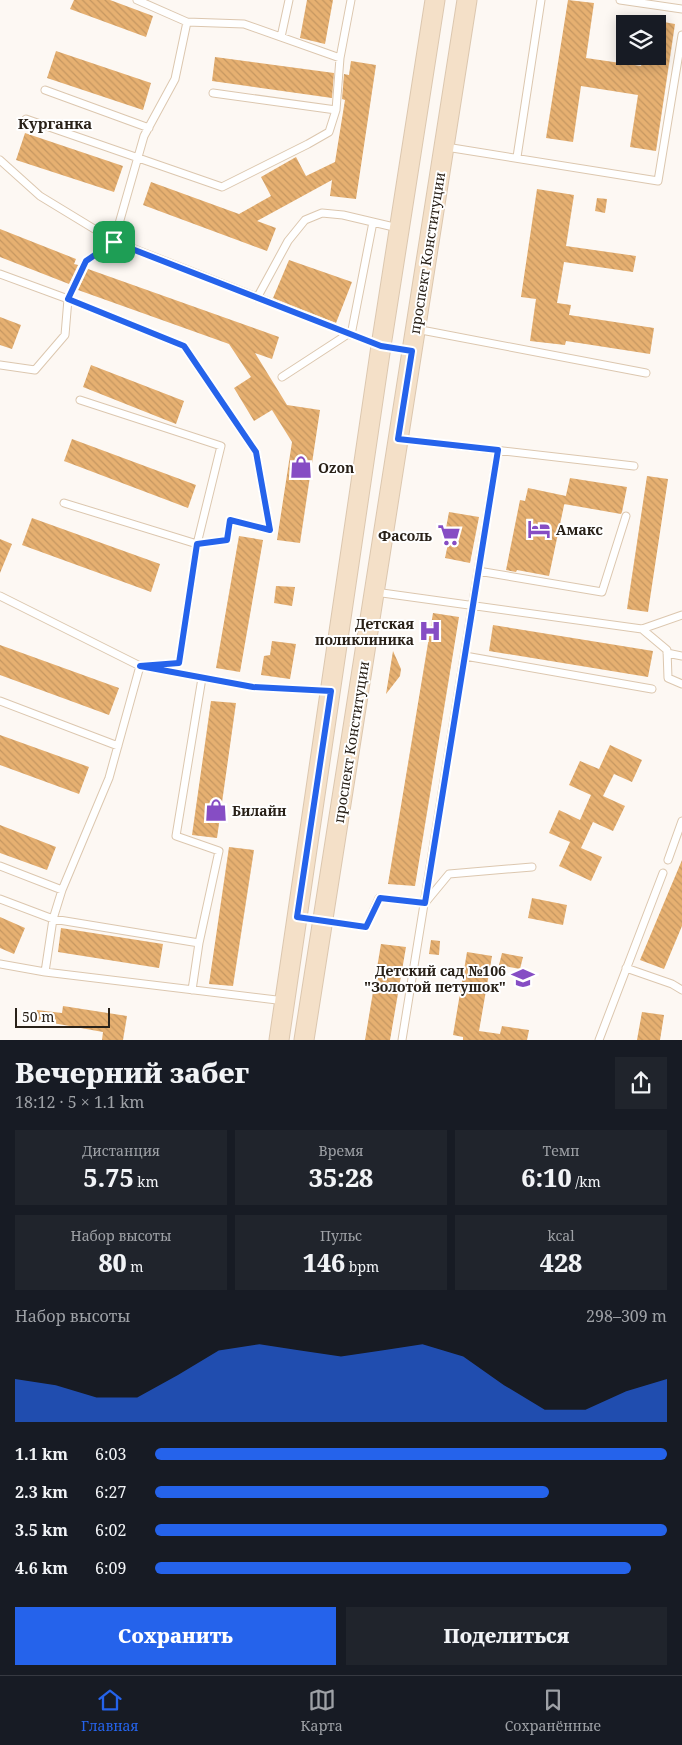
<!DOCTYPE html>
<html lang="ru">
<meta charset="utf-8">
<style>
body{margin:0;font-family:"Noto Serif",serif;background:#20242c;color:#f1f3f6;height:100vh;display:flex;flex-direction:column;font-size:19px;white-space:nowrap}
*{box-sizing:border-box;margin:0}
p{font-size:16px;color:#9ea1a6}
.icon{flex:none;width:28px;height:28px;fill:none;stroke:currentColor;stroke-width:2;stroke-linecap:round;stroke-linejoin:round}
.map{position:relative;height:1040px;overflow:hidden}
.drawer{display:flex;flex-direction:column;background:#171b24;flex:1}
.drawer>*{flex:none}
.controls{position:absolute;left:616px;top:15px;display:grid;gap:10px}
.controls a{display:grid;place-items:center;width:50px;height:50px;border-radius:0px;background:#171b24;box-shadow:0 2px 12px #0003;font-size:25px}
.scale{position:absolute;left:15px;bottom:12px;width:95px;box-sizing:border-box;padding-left:5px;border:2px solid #292118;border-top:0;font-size:14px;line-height:18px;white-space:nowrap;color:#292118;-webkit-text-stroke:4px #fff;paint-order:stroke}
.pin{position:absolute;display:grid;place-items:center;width:42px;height:42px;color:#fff;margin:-21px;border-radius:10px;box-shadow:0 2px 8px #0006}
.round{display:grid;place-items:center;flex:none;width:52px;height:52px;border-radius:0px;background:#20242c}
.summary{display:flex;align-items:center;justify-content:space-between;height:85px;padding:0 15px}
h1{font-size:28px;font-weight:800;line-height:38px}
.metrics{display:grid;grid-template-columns:repeat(3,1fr);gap:8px;height:85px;padding:5px 15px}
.metrics div{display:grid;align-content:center;border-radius:0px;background:#20242c;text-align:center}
.metrics b{font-size:25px;font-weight:800}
.metrics small{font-size:14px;font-weight:400}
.metrics p{font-size:14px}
.chart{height:140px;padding:10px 15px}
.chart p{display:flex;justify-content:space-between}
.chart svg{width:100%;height:90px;margin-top:5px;fill:#2563eb;opacity:.7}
.action{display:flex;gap:10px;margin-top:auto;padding:10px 15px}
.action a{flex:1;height:58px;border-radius:0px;background:#2563eb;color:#fff;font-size:20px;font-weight:800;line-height:58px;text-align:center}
.action a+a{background:#20242c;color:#f1f3f6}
ul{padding:0 15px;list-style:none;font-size:16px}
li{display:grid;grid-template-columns:80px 60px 1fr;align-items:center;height:38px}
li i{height:12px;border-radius:6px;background:#2563eb}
.dock{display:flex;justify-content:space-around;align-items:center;height:70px;border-top:1px solid #363941;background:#171b24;font-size:14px;color:#9ea1a6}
.dock a{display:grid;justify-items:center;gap:2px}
.dock .current{color:#2563eb}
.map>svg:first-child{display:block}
.building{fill:url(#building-back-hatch)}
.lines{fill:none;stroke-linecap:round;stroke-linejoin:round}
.service-casing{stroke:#dcc7af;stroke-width:9}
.secondary-casing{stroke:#dcc7af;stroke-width:21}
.service{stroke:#fff;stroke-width:7}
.secondary{stroke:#f4e0c8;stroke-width:19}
.route-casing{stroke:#fff;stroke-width:10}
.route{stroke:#2563eb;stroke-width:6}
.labels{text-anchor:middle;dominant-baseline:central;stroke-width:4;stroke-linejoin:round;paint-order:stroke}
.street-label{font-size:14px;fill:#292118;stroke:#fff}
.poi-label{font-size:14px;font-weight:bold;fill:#292118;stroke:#fff;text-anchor:start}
.neighbourhood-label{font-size:15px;font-weight:bold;fill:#292118;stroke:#fff}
</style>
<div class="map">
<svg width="682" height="1040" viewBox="0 0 682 1040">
<defs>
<pattern id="building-back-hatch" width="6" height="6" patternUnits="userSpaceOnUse" patternTransform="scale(1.25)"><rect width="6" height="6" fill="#e6b071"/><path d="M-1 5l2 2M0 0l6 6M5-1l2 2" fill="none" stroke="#c59761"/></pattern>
</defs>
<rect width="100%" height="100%" fill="#fdf8f3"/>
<path class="building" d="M74,0H110L153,16L146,37L70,9Z
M307,0H333L325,44L300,38Z
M568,0L594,3L586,58L641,66L643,56H658V21L675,24L656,151L630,147L638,95L581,86L573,142L546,138Z
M56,51L151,83L143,110L47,78Z
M215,57L334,73L332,98L212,81Z
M351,61L376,65L356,199L330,196L332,180L257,221L276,228L267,251L143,205L151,182L239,214L271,196L261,177L296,157L306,176L335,162L345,100L342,99L344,74L349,75Z
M25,133L123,166L114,192L16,160Z
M537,189L574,195L566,246L636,256L633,272L564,262L557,303L571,305L569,315L654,328L650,354L566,341L565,345L530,341L536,299L521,297Z
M597,198L607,199L605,213L595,211Z
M0,229L76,259L74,264L78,265L69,284L0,257Z
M289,260L352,282L336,323L273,298Z
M88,269L279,337L272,359L255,353L287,405L320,410L300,543L277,540L292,442L272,410L254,421L234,388L251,377L229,344L78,290Z
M0,317L21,325L12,349L0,345Z
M91,365L184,401L176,424L83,387Z
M72,439L196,485L188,508L64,461Z
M647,476L668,479L648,612L627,609Z
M570,478L627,487L622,512L621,514L564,504Z
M528,488L566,496L549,576L517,570L516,572L506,570L520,500L525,501Z
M449,512L479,517L470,563L445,558L449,539H444Z
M32,518L160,564L151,592L22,545Z
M239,536L263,540L240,672L216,668Z
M0,539L12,544L0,573Z
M276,586L295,587L292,606L274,603Z
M433,613L459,617L415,886L388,884Z
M493,625L653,651L648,677L489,651Z
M272,641L296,644L290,679L261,675L264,656L270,655Z
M0,645L119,688L109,715L0,675Z
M393,651L401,669L400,676L386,694Z
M211,701L236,703L217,838L192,835Z
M0,735L89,767L79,794L0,765Z
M610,745L642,760L632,782L614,774L603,796L625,806L613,831L593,822L581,848L602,857L591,881L559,866L570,842L549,833L559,810L580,820L591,795L569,785L580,761L599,769Z
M0,825L56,847L47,870L0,853Z
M229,847L254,850L233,986L209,984Z
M682,860V926L664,969L640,960Z
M532,898L567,905L563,925L528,918Z
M0,917L25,928L14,954L0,948Z
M61,928L163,944L159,968L58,952Z
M431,940L440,941L439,955L429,954Z
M381,944L406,947L390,1040H365Z
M467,952L492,956L479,1031L500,1034L502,1026L529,1030L527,1040H463V1037L453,1035Z
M502,953L523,957L520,969L499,965Z
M63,1006L127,1016L123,1040H102L103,1032L36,1020L37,1010L62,1013Z
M642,1012L664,1015L660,1040H637Z"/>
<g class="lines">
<defs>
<path id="service" d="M137,0L187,22L244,24L340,58L351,0
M620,0L682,9
M281,37L289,0
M45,90L149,128
M213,93L336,110L340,58
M26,119L222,187L308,144L329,132L336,110
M446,147L658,181L682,35
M517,157L541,0
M0,160L40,196L114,241L381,346
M0,274L68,299L184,346L256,452L270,530L230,520L227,540L197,544L221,446L80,400
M257,298L288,241L305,220L322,213L343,215L398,228
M416,329L646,373
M351,335L373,222
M0,365L35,370L65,335L68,299L86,261L114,241L144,136L175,79L187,22
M282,377L348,334
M399,439L634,466
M478,571L498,450
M375,592L642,629L682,615
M0,596L140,666L179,663L197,544L64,503
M642,629L667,650L668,678L682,684
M667,653L682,656
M465,656L652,689
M0,701L118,746
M668,860L682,821
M0,866L62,890
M0,899L53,919L199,943L192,990
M324,921L366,927L379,898L425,903L449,874L532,867
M199,943L219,851L176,836L202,678
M0,964L45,972L285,1001
M626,968L672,984L682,990
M45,972L53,919L62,890L109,778L140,666L253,687L328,691
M402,1040L478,571L602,592L626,516
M599,1040L663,873"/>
<path id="secondary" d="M279,1040L381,346L435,0
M304,1040L467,0"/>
</defs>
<use href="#service" class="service-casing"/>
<use href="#secondary" class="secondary-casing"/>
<use href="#service" class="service"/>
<use href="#secondary" class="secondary"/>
</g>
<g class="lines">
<defs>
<path id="route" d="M114,242L381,346L412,351L398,439L498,450L425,903L380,898L366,927L297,917L331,691L253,687L140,666L179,663L197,544L227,540L230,520L270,530L256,452L184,346L68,299L86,261Z"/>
</defs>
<use href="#route" class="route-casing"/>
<use href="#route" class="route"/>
</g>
<defs>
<symbol id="shop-bare" viewBox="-9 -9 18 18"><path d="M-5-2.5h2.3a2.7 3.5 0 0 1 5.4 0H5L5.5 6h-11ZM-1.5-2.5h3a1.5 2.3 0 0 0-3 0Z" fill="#864dc4" stroke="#fff" stroke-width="2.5" paint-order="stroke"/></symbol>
<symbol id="hotel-bare" viewBox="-9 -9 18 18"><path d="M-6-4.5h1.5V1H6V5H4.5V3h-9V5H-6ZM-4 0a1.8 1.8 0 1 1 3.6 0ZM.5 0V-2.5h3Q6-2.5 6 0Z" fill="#864dc4" stroke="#fff" stroke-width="2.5" paint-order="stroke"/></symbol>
<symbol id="supermarket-bare" viewBox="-9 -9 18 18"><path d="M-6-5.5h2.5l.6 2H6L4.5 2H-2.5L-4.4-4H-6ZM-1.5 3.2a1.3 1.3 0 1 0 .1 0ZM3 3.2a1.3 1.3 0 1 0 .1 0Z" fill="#864dc4" stroke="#fff" stroke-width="2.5" paint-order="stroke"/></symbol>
<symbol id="hospital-bare" viewBox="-9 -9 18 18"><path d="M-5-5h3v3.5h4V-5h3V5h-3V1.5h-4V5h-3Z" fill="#864dc4" stroke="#fff" stroke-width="2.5" paint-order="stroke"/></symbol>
<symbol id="school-bare" viewBox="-9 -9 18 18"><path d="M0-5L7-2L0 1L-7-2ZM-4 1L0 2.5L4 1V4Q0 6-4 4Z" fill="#864dc4" stroke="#fff" stroke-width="2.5" paint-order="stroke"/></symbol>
</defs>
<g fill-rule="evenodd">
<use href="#shop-bare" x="285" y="451" width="32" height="32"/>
<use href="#hotel-bare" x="523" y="513" width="32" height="32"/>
<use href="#supermarket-bare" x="433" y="519" width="32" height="32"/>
<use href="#hospital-bare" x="414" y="615" width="32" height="32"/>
<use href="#shop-bare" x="200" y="794" width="32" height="32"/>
<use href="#school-bare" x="507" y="962" width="32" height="32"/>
</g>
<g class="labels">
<g class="street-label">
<text transform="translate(427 253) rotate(-81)">проспект Конституции</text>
<text transform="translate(351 742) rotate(-81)">проспект Конституции</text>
</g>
<g class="poi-label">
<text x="318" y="467">Ozon</text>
<text x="556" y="529">Амакс</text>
<text x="432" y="535" text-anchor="end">Фасоль</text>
<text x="414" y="623" text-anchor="end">Детская<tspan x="414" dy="16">поликлиника</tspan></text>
<text x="232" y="810">Билайн</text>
<text x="506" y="970" text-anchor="end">Детский сад №106<tspan x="506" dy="16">"Золотой петушок"</tspan></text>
</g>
<g class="neighbourhood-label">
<text x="55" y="123">Курганка</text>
</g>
</g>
</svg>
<div class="controls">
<a><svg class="icon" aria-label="layers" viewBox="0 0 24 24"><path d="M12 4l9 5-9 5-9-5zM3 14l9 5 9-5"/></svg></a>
</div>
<div class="scale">50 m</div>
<div class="pin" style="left:114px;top:242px;background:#1e9e55"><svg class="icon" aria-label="arrive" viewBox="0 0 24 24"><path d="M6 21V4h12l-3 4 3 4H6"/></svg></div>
</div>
<section class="drawer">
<div class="summary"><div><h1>Вечерний забег</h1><p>18:12 · 5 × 1.1 km</p></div><a class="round"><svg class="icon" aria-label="share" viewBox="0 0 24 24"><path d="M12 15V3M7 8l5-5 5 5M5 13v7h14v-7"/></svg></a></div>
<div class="metrics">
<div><p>Дистанция</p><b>5.75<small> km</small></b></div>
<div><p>Время</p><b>35:28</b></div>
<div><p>Темп</p><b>6:10<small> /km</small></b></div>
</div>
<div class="metrics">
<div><p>Набор высоты</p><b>80<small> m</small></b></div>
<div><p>Пульс</p><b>146<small> bpm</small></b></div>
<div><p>kcal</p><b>428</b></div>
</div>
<div class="chart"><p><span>Набор высоты</span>298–309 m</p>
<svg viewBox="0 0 160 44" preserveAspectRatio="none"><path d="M0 44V23L10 26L20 32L30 32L40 21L50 9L60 6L70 9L80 12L90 9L100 6L110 12L120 26L130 38L140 38L150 29L160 23V44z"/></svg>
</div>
<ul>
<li><b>1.1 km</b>6:03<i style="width:100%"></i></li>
<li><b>2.3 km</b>6:27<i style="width:77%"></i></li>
<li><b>3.5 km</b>6:02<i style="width:100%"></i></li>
<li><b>4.6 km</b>6:09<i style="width:93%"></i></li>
</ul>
<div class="action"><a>Сохранить</a><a>Поделиться</a></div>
</section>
<nav class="dock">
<a class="current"><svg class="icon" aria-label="home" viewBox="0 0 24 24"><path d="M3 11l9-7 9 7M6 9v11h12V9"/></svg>Главная</a>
<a><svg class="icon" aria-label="map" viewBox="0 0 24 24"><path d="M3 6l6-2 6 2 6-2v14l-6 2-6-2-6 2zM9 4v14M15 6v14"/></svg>Карта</a>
<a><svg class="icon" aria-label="saved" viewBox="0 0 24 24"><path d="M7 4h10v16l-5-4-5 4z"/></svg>Сохранённые</a>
</nav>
